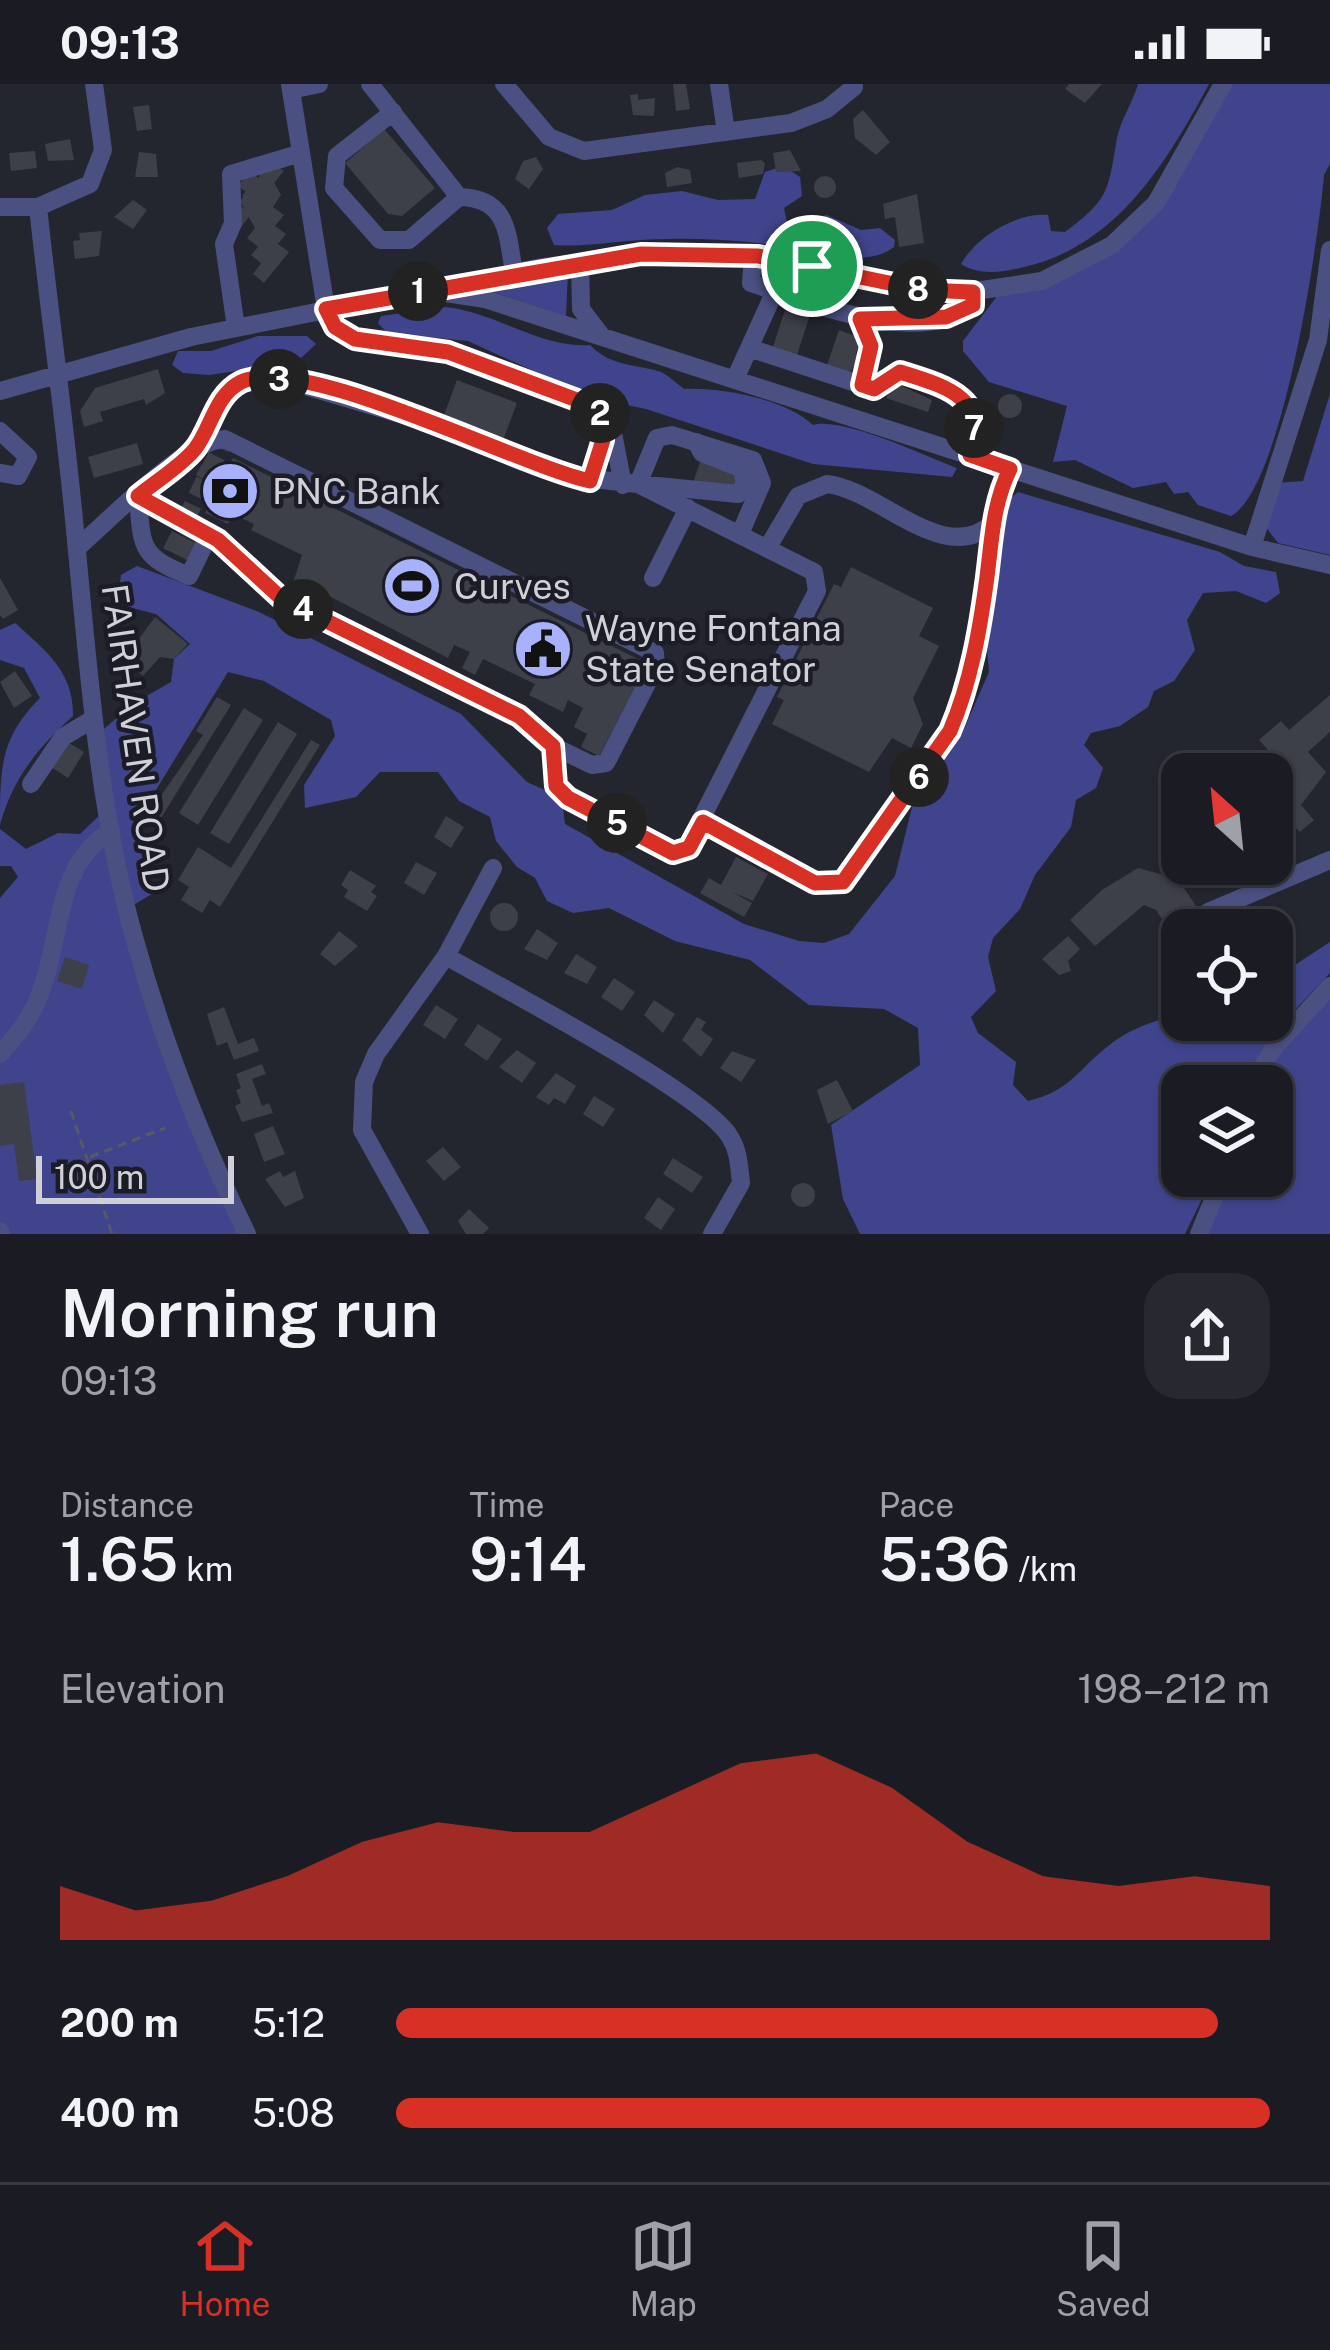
<!DOCTYPE html>
<meta charset="utf-8">
<style>
body{margin:0;font-family:"Public Sans",sans-serif;background:#282930;color:#f1f3f6;height:100vh;display:flex;flex-direction:column;font-size:45px;white-space:nowrap}
*{box-sizing:border-box;margin:0}
p{font-size:39px;color:#a0a1a6}
.icon{flex:none;width:66px;height:66px;fill:none;stroke:currentColor;stroke-width:2;stroke-linecap:round;stroke-linejoin:round}
.map{position:relative;height:1150px;overflow:hidden}
.panel{display:flex;flex-direction:column;background:#1b1c23;flex:1}
.panel>*{flex:none}
.needle{width:78px;rotate:333deg}
.tools{position:absolute;left:1161px;top:669px;display:grid;gap:24px}
.tools a{display:grid;place-items:center;width:132px;height:132px;border-radius:24px;background:#1b1c23;box-shadow:0 3px 9px #0004,0 0 0 3px #393a41;font-size:60px}
.scale{position:absolute;left:36px;bottom:30px;width:198px;box-sizing:border-box;padding-left:12px;border:6px solid #d0d1d8;border-top:0;font-size:33px;line-height:42px;white-space:nowrap;color:#d0d1d8;-webkit-text-stroke:9px #1b1c25;paint-order:stroke}
.pin{position:absolute;display:grid;place-items:center;width:102px;height:102px;color:#fff;margin:-51px;border:6px solid #fff;border-radius:50%;box-shadow:0 3px 12px #0007}
.km{position:absolute;width:60px;height:60px;margin:-30px;border-radius:50%;background:#222;color:#fff;font-size:33px;line-height:60px;text-align:center}
.round{display:grid;place-items:center;flex:none;width:126px;height:126px;border-radius:36px;background:#282930}
.head{display:flex;align-items:center;justify-content:space-between;height:204px;padding:0 60px}
h1{font-size:66px;font-weight:600;line-height:90px}
.metrics{display:grid;grid-template-columns:repeat(3,1fr);gap:18px;height:204px;padding:12px 60px}
.metrics div{display:grid;align-content:center}
.metrics b{font-size:60px;font-weight:600}
.metrics small{font-size:33px;font-weight:400}
.metrics p{font-size:33px}
.chart{height:336px;padding:24px 60px}
.chart p{display:flex;justify-content:space-between}
.chart svg{width:100%;height:216px;margin-top:12px;fill:#d93025;opacity:.7}
ul{padding:0 60px;list-style:none;font-size:39px}
li{display:grid;grid-template-columns:192px 144px 1fr;align-items:center;height:90px}
li i{height:30px;border-radius:15px;background:#d93025}
.status{display:flex;justify-content:space-between;align-items:center;height:84px;padding:0 60px;background:#1b1c23;direction:ltr}
.status svg{height:33px;fill:currentColor}
.menu{display:flex;justify-content:space-around;align-items:center;height:168px;border-top:3px solid #393a41;background:#1b1c23;font-size:33px;color:#a0a1a6}
.menu a{display:grid;justify-items:center;gap:6px}
.menu .current{color:#d93025}
.map>svg:first-child{display:block}
.green{fill:#40448c}
.building{fill:#3d3f49}
.lines{fill:none;stroke-linecap:round;stroke-linejoin:round}
.minor-tunnel{stroke:#3e4048;stroke-width:18;stroke-dasharray:18 9;stroke-linecap:butt}
.path{stroke:#585a62;stroke-width:3;stroke-dasharray:9 6;stroke-linecap:butt}
.minor{stroke:#4b5082;stroke-width:18}
.route-casing{stroke:#fff;stroke-width:24}
.route{stroke:#d93025;stroke-width:15}
.labels{text-anchor:middle;dominant-baseline:central;stroke-width:9;stroke-linejoin:round;paint-order:stroke}
.poi-label{font-size:36px;fill:#d0d1d8;stroke:#1b1c25;text-anchor:start}
.street-label{font-size:36px;fill:#d0d1d8;stroke:#1b1c25}
</style>
<div class="status"><b>09:13</b><svg viewBox="0 0 49 12"><path d="M0 12V9h3v3zM5 12V6h3v6zM10 12V3h3v9zM15 12V0h3v12zM26 1h20v11H26zM47 4h2v5h-2z"/></svg></div>
<div class="map">
<svg width="1330" height="1150" viewBox="0 0 1330 1150">
<rect width="100%" height="100%" fill="#24262f"/>
<path class="green" d="M1138,0H1209C1167,78 1117,162 1024,183C1004,188 979,192 961,180C976,153 1017,128 1048,131L1051,147L1065,148C1110,115 1108,106 1117,54C1121,35 1133,18 1138,0Z
M1227,0H1330V80L1324,91C1319,153 1283,404 1231,432L1198,421L1188,408L1174,410L1166,398L1133,404L1075,376L1053,378L1067,322L989,298L963,267V257L998,211L1142,138Z
M783,82L800,93L802,112L784,124L787,138L827,131L861,146L880,144L895,156L894,163C864,187 803,165 767,160C723,155 673,153 628,157C602,159 580,163 554,161L547,144L558,130L612,126L645,111L682,107L718,116L755,115L765,88Z
M568,187L566,232L481,204Z
M445,223C496,228 541,265 590,261C610,282 633,280 658,287C666,289 676,299 684,305C720,303 786,315 813,341C842,332 925,372 957,384L952,393L813,380L646,325L593,314L468,257L387,249L378,239L381,232Z
M258,252H307L316,260L301,274L283,271L250,285L209,291L183,289L172,281L178,267H211Z
M1330,310V471L1278,459L1262,438L1274,399L1303,397Z
M1018,408L1220,468L1244,482L1276,488L1280,509L1266,519L1236,507L1203,509L1187,536L1195,566L1174,597L1154,607L1148,623L1120,642L1091,649L1084,661L1103,684L1096,704L1076,716L1071,743L1035,791L1020,825L993,854L988,873L996,907L971,933L978,949L1016,978L1013,1001L1028,1017C1073,1006 1078,984 1112,959C1133,943 1157,936 1182,930V936H1272V896L1330,858V889L1269,953L1242,1002H1182V1092H1213L1185,1150H860L843,1115L831,1041L920,981L918,944L884,925L809,921L750,876L675,857L609,824L573,829L547,817L535,794L517,783L496,757L490,733L459,717L438,688H380L356,713L305,724L304,701L335,652L331,636L264,597L228,588L137,737L152,810L130,823L97,651L134,619L171,598L174,575L190,560L156,530L128,523L119,507L121,491L137,482L259,528L461,630L527,698L547,707L563,724L565,740L744,840L799,857L824,859L849,850L895,792L915,711L961,652L989,588L985,540L1003,420Z
M15,539C46,567 74,588 73,632C38,663 12,696 0,741C0,685 0,654 40,614L24,584L0,576V546Z
M107,724L133,851L247,1150H0V814L18,793L11,782H0V745L26,765L58,749L80,750Z
M1330,911V1150H1206L1230,1092H1272V1002H1258L1275,972Z"/>
<path class="building" d="M673,0H686L690,25L676,27Z
M1069,0H1102L1085,19L1065,5Z
M638,10V16L655,14L654,32L633,31L630,11Z
M149,21L152,45L137,47L133,23Z
M863,26L890,58L876,71L855,54L853,35Z
M384,45L435,104L402,132L388,130L345,79Z
M70,55L74,76L48,77L45,60Z
M790,66L801,87L776,88L773,69Z
M35,67L37,84L11,87L9,69Z
M139,68L156,70L158,93H135Z
M536,73L543,85L529,105L515,95L523,77Z
M761,76L765,79L763,90L739,94L737,79Z
M677,83L690,86L692,99L667,103L665,89Z
M266,84L281,111L273,123L284,131L275,142L286,150L278,160L289,168L264,199L253,190L261,179L251,171L258,163L247,154L255,144L240,117L247,109L238,102L250,87L258,94Z
M814 103a11 11 0 1 1 22 0a11 11 0 1 1-22 0Z
M917,110L924,159L899,163L895,133L885,135L883,120Z
M133,116L147,126L133,145L114,133Z
M102,147L99,172L75,175L73,157L80,156L79,149Z
M787,220L811,228L796,274L772,266Z
M839,246L861,254L856,269L861,271L848,291L826,284Z
M158,285L165,309L146,321L144,315L100,328L103,337L84,343L80,327L95,304Z
M457,296L517,319L503,356L443,334Z
M895,299L932,316L928,328L886,314Z
M998 322a12 12 0 1 1 24 0a12 12 0 1 1-24 0Z
M137,359L143,380L94,394L88,373Z
M702,372L739,387V401L693,399Z
M233,374L648,580L599,672L581,663L587,650L574,643L583,624L568,616L563,628L529,611L535,600L483,575L475,591L462,584L470,568L454,561L448,574L306,500L301,510L291,505L302,471L251,446L254,440L233,430L228,440L205,429L218,403L196,391L202,380L224,391Z
M172,447L202,462L193,479L163,464Z
M851,483L933,524L919,552L939,562L913,614L923,640L911,664L892,654L869,688L772,640L784,616L777,613L834,500L841,503Z
M0,494L18,526L3,535L0,531Z
M155,533L188,560L174,575L160,573L143,592L124,575Z
M15,587L32,612L14,624L0,598Z
M1330,611V648L1308,668L1326,688L1301,721L1314,736L1300,748L1286,734L1272,746V690H1257L1266,682L1283,691L1287,687L1259,656L1281,637L1289,646Z
M217,613L231,621L156,742L145,735L203,651L196,647Z
M244,624L263,636L198,741L179,729Z
M278,638L297,650L229,760L210,749Z
M311,656L320,661L220,823L210,816L202,829L181,816L189,803L178,796L198,763L231,784Z
M68,658L84,668L68,694L51,683Z
M446,732L464,743L451,764L434,753Z
M736,773L768,790L753,817L732,808L752,819L744,833L700,809L709,794L721,801Z
M416,778L437,789L424,811L404,799Z
M1138,784L1178,795L1212,846H1182V865L1156,826L1144,821L1095,862L1070,836L1102,806Z
M350,786L376,802L371,808L377,812L367,827L344,813L348,806L341,801Z
M490 833a14 14 0 1 1 28 0a14 14 0 1 1-28 0Z
M537,845L558,859L547,876L524,865Z
M339,847L358,862L335,882L320,870Z
M1068,852L1080,865L1068,877L1071,887L1059,891L1042,875Z
M576,870L597,883L587,900L564,889Z
M65,873L89,881L82,905L57,897Z
M614,894L635,908L622,927L601,913Z
M654,916L675,930L663,949L644,931Z
M436,921L458,935L445,955L423,941Z
M224,923L238,960L254,954L259,967L234,976L227,958L217,962L207,930Z
M697,933L706,938L701,946L713,955L701,973L682,956Z
M478,940L502,955L487,977L464,961Z
M517,966L536,979L522,999L499,983Z
M732,967L756,976L741,998L720,984Z
M262,980L266,990L252,995L262,1022L269,1019L273,1029L242,1038L235,1022L241,1019L236,1006L241,1004L236,990Z
M556,989L576,1002L565,1020L554,1014L549,1021L536,1013Z
M837,996L853,1027L828,1040L817,1006Z
M24,998L37,1095L19,1097L14,1060L0,1062V1001Z
M594,1012L615,1025L603,1043L583,1030Z
M273,1042L285,1070L264,1078L254,1050Z
M443,1063L461,1083L444,1097L426,1077Z
M673,1074L703,1093L692,1109L663,1090Z
M280,1087L283,1093L295,1087L304,1114L285,1123L265,1095Z
M791 1111a12 12 0 1 1 24 0a12 12 0 1 1-24 0Z
M658,1113L675,1125L661,1146L644,1134Z
M469,1125L489,1144L483,1150H466L458,1137Z"/>
<g class="lines">
<path class="minor-tunnel" d="M233,139L282,74
M185,437L225,355"/>
<path class="path" d="M71,1027L112,1150
M90,1073L165,1044"/>
<path class="minor" d="M290,0L326,225L335,243L355,255L448,268L593,322L612,344L623,401
M370,0L459,113C508,114 507,148 514,189
M504,0L549,53L584,67L791,39L827,25L854,3
M719,0L726,48
M291,6L319,0
M393,28L337,72L334,104L380,156H409L459,113
M0,123H38L90,100L103,66L94,0
M38,123C50,235 66,345 76,457C89,590 98,723 134,853C162,955 201,1055 247,1150
M753,172L751,199C806,218 921,264 973,221L972,208
M580,178L581,225L600,250
M446,209L485,215L1252,463L1330,481
M860,235L871,262L862,301
M236,244L224,160L233,139L231,90L301,69
M749,264L874,305L900,288C944,302 990,313 970,371
M735,295L775,207
M0,307L191,253L537,184L642,170L758,173L962,209L1042,197L1112,161L1156,119L1223,0
M0,347L28,373L18,392L0,389
M696,358L702,369L742,385L745,400L738,410L638,400L657,354L672,351L753,376L762,399L740,450
M194,366C222,316 227,287 292,298L441,342L576,393L638,400L814,488L817,507L685,767L673,769L568,714L557,702L553,662
M590,397L603,337
M138,412C142,463 139,472 189,492L209,451
M768,463L798,412L827,400C880,406 944,484 993,439
M1252,463L1318,256L1330,166
M77,464C110,436 184,357 225,355L655,569L656,582L606,679L592,681L553,662L519,632L282,515L218,456L138,412
M653,494L688,424
M31,700L63,653L93,635
M703,738L815,799L829,802L853,790L951,647C971,598 980,545 987,493C992,454 993,420 1010,385
M1208,828L1330,776
M446,872C501,904 704,1009 730,1053C739,1067 739,1083 741,1099L712,1150
M0,970C18,950 32,933 41,907C62,852 55,780 111,747
M1251,1002L1272,966L1330,902
M0,1147L1,1150
M420,1150L362,1046L364,998L376,970L446,872L493,784
M1199,1150L1223,1092"/>
</g>
<g class="lines">
<defs>
<path id="route" d="M641,170L758,172L923,206L973,208V221L946,233L860,235L871,262L862,301L874,305L900,288C944,302 991,313 970,371L1010,385C993,420 992,454 987,493C980,545 971,598 950,647L843,798L815,799L703,738L689,764L673,769L568,714L556,702L553,662L519,632L282,515L218,456L138,412C156,397 180,383 195,365C211,345 215,311 241,298C303,269 517,381 590,397L603,356V332L593,322L448,268L355,255L335,243L326,225Z"/>
</defs>
<use href="#route" class="route-casing"/>
<use href="#route" class="route"/>
</g>
<defs>
<symbol id="bank-disc" viewBox="-11 -11 22 22"><circle r="9.5" fill="#a7b1fc" stroke="#1b1c25"/><path d="M-6-4H6V4H-6ZM0-2.3a2.3 2.3 0 1 0 0 4.6a2.3 2.3 0 1 0 0-4.6Z" fill="#111"/></symbol>
<symbol id="stadium-disc" viewBox="-11 -11 22 22"><circle r="9.5" fill="#a7b1fc" stroke="#1b1c25"/><path d="M0-5a6.5 5 0 1 0 0 10a6.5 5 0 1 0 0-10ZM-3.5-1.8h7v3.6h-7Z" fill="#111"/></symbol>
<symbol id="civic-disc" viewBox="-11 -11 22 22"><circle r="9.5" fill="#a7b1fc" stroke="#1b1c25"/><path d="M-.6-6.5H3V-4.5H.6V-3L4-1V1h2V6H-6V1h2V-1L-.6-3ZM-1.2 2.5V6h2.4V2.5Z" fill="#111"/></symbol>
</defs>
<g fill-rule="evenodd">
<use href="#bank-disc" x="197" y="374" width="66" height="66"/>
<use href="#stadium-disc" x="379" y="469" width="66" height="66"/>
<use href="#civic-disc" x="510" y="532" width="66" height="66"/>
</g>
<g class="labels">
<g class="poi-label">
<text x="272" y="407">PNC Bank</text>
<text x="454" y="502">Curves</text>
<text x="585" y="544">Wayne Fontana<tspan x="585" dy="41">State Senator</tspan></text>
</g>
<g class="street-label">
<text transform="translate(136 654) rotate(82)">FAIRHAVEN ROAD</text>
</g>
</g>
</svg>
<div class="tools">
<a><svg class="needle" viewBox="-14 -14 28 28"><path d="M0-13l5 13h-10z" fill="#e53935"/><path d="M0 13l5-13h-10z" fill="#a0a1a6"/></svg></a>
<a><svg class="icon" aria-label="locate" viewBox="0 0 24 24"><circle cx="12" cy="12" r="6"/><path d="M12 2v4M12 18v4M2 12h4M18 12h4"/></svg></a>
<a><svg class="icon" aria-label="layers" viewBox="0 0 24 24"><path d="M12 4l9 5-9 5-9-5zM3 14l9 5 9-5"/></svg></a>
</div>
<div class="scale">100 m</div>
<div class="pin" style="left:812px;top:182px;background:#1e9e55"><svg class="icon" aria-label="arrive" viewBox="0 0 24 24"><path d="M6 21V4h12l-3 4 3 4H6"/></svg></div>
<b class="km" style="left:418px;top:207px">1</b>
<b class="km" style="left:600px;top:329px">2</b>
<b class="km" style="left:279px;top:295px">3</b>
<b class="km" style="left:303px;top:525px">4</b>
<b class="km" style="left:617px;top:739px">5</b>
<b class="km" style="left:919px;top:693px">6</b>
<b class="km" style="left:974px;top:344px">7</b>
<b class="km" style="left:918px;top:205px">8</b>
</div>
<section class="panel">
<div class="head"><div><h1>Morning run</h1><p>09:13</p></div><a class="round"><svg class="icon" aria-label="share" viewBox="0 0 24 24"><path d="M12 15V3M7 8l5-5 5 5M5 13v7h14v-7"/></svg></a></div>
<div class="metrics">
<div><p>Distance</p><b>1.65<small> km</small></b></div>
<div><p>Time</p><b>9:14</b></div>
<div><p>Pace</p><b>5:36<small> /km</small></b></div>
</div>
<div class="chart"><p><span>Elevation</span>198–212 m</p>
<svg viewBox="0 0 160 44" preserveAspectRatio="none"><path d="M0 44V33L10 38L20 36L30 31L40 24L50 20L60 22L70 22L80 15L90 8L100 6L110 13L120 24L130 31L140 33L150 31L160 33V44z"/></svg>
</div>
<ul>
<li><b>200 m</b>5:12<i style="width:94%"></i></li>
<li><b>400 m</b>5:08<i style="width:100%"></i></li>
</ul>
</section>
<nav class="menu">
<a class="current"><svg class="icon" aria-label="home" viewBox="0 0 24 24"><path d="M3 11l9-7 9 7M6 9v11h12V9"/></svg>Home</a>
<a><svg class="icon" aria-label="map" viewBox="0 0 24 24"><path d="M3 6l6-2 6 2 6-2v14l-6 2-6-2-6 2zM9 4v14M15 6v14"/></svg>Map</a>
<a><svg class="icon" aria-label="saved" viewBox="0 0 24 24"><path d="M7 4h10v16l-5-4-5 4z"/></svg>Saved</a>
</nav>
